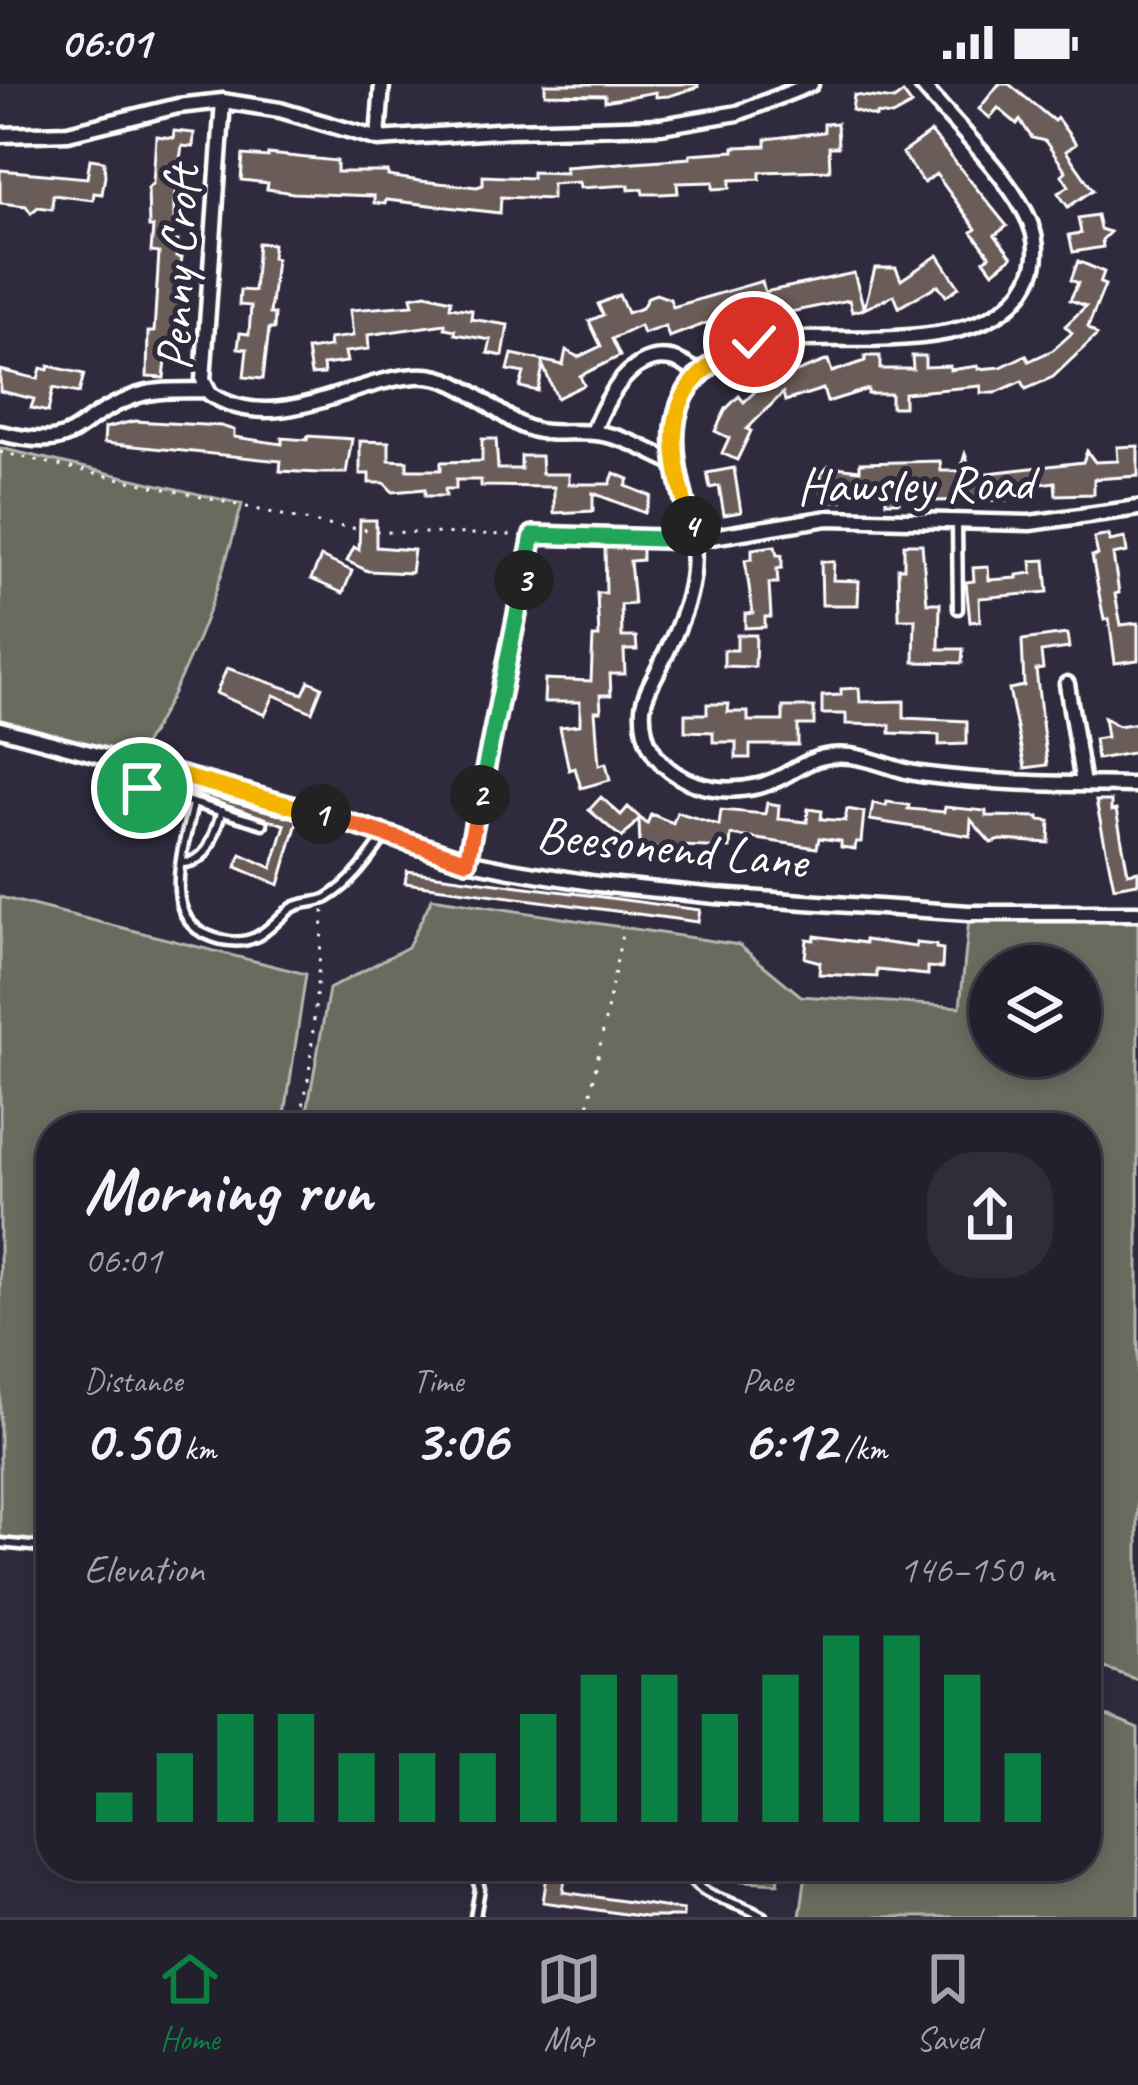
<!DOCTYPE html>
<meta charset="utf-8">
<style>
body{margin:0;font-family:Caveat,sans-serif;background:#2f2d3a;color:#f1f3f6;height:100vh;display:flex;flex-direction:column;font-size:45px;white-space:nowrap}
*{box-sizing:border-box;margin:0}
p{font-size:39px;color:#a3a3aa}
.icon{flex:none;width:66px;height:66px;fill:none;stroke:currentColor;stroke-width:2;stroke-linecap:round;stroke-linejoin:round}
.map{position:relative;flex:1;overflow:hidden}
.side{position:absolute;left:36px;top:1029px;width:1065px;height:768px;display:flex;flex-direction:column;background:#23202e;border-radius:48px;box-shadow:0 6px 18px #0003,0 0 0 3px #403e4a}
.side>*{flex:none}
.controls{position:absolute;left:969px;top:861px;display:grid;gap:24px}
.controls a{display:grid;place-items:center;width:132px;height:132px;border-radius:50%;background:#23202e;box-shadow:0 6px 18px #0003,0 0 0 3px #403e4a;font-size:60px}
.pin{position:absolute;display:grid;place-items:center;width:102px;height:102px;color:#fff;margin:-51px;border:6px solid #fff;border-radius:50%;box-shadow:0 3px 12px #0007}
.km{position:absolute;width:60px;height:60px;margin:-30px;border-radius:50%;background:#222;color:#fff;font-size:33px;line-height:60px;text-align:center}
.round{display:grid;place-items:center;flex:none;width:126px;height:126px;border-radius:48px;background:#2f2d3a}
.summary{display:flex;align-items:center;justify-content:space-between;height:204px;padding:0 48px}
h1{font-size:66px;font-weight:800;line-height:90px}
.stats{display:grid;grid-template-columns:repeat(3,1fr);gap:18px;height:204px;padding:12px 48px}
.stats div{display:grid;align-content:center}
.stats b{font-size:60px;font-weight:800}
.stats small{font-size:33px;font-weight:400}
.stats p{font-size:33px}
.chart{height:336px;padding:24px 48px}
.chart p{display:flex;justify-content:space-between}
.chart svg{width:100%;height:216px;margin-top:12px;stroke:#0b8043;stroke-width:6}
.status{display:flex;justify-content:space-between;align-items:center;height:84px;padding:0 60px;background:#23202e;direction:ltr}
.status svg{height:33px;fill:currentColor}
.tabs{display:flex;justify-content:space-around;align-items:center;height:168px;border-top:3px solid #403e4a;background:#23202e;font-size:33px;color:#a3a3aa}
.tabs a{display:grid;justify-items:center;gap:6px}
.tabs .active{color:#0b8043}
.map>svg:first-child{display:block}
.green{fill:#686c5f;stroke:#b4b6af;stroke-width:3;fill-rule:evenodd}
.building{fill:#6a5c58;stroke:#fff;stroke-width:3}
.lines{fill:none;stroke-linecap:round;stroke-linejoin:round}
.lane-casing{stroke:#fff;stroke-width:15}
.street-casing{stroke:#fff;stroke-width:21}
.path{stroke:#fff;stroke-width:3;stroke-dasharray:3 9;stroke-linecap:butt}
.lane{stroke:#2f2a3d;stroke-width:6}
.street{stroke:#2f2a3d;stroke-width:12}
.split-1-casing{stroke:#fff;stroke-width:24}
.split-2-casing{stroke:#fff;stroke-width:24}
.split-3-casing{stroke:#fff;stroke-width:24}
.split-4-casing{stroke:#fff;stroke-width:24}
.split-5-casing{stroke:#fff;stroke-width:24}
.split-1{stroke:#f5b400;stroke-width:15}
.split-2{stroke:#f0652b;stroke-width:15}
.split-3{stroke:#22a559;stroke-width:15}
.split-4{stroke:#22a559;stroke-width:15}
.split-5{stroke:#f5b400;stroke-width:15}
.labels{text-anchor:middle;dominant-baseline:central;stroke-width:10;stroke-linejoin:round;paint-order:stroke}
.street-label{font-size:51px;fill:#fff;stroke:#2f2a3d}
</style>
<div class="status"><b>06:01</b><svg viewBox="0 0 49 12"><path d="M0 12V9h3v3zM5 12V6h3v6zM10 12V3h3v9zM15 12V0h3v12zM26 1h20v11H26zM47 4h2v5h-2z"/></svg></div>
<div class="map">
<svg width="1138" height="1833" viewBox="0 0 1138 1833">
<rect width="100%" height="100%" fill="#2f2a3d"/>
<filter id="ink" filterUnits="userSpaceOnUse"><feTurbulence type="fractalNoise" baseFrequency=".00833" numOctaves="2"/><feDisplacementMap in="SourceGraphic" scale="24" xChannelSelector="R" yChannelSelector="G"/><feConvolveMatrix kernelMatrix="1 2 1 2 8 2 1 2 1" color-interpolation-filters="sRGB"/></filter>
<g filter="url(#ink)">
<path class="green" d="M0,364L242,420C220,507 186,595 138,671L0,638Z
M0,813L306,890L283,1044H51V1458L0,1453Z
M432,814L739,861L801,912L960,923L969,835L1138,837V1596L1086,1577V1044H304L329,905L408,863ZM1080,882V972H990V882Z
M1086,1623L1138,1645V1833H800L807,1782H1086Z
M505,1782H781L778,1799Z"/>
<path class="building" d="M545,0H698V3L669,12L656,13V8L605,17V11L545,10Z
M999,0H1009L1054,37L1057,34L1076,60L1066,67L1093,106L1068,123L1058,109L1069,102L1062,91L1066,87L1045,57L1032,54L1020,36L1017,40L998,24L990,34L979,25Z
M903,9L912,21L892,32L876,30V33L852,26L854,11L894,16Z
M837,39L838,63H829L830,86L760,88V95L730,96V104L713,105V98L677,99L678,109L661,110H643L642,105L629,106V101L580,104L579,98L552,100V115L501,113L500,129L386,116L385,120L374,119V112L293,109L267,105L268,99L241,96L243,71L268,73V70L337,77V88H388V92L420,97L477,103L483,101V92L532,94V88L566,89L565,83L690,74V70L734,67V63L766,62V55L824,48V40Z
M174,47L194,49L193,63L182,62L174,115V157H178L176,173L182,174L173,218L188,219L187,236L184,261L168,260L164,294L147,293L148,248H154L159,169L151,168L153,143H149L148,104L153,99L156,52L173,54Z
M931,48L1007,142L995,151L1012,173L993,188L984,176L990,172L972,148L976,145L936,90L924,99L902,69Z
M90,75L104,77L105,92L102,110L94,109L93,116L53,111L52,125L38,123L31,129L26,122L0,119V86L87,94Z
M1097,131L1100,145L1110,148L1102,156L1103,163L1073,168L1069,151L1081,149L1078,134Z
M258,159L273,160L272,174L276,175L270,230H275L274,245H269L263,295L244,293L247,265L238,264L240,249L249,250L251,222L239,221L240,206L254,207Z
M938,171L959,203L946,212L938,201L899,223L894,211L864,225L875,184H896L901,196Z
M1078,177L1104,188L1100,199L1105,201L1088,243L1097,251L1053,293L1026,305L1022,297L995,309H981V302L904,309V323H891V310H868V305L827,318L823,305L785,317L783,309L747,345L751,347L737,376L722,369L729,354L715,347L726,325L739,312L744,318L770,293L768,288L791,281L794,289L828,276L832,288L865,277V272H880V285H913L912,272H925V283L950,282V286L978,282V285L1001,283L1026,271L1029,277L1053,266L1072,249L1065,242L1086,222L1070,216L1078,199L1071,196Z
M854,189L864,225L852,228L849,216L776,231L775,226L744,233L745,238L728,242L726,232L669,253L665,242L643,250L640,242L612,255L620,272L580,292L584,301L557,314L543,282L538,307L520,303L524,289L508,286L512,270L563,281L566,266L578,273L601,262L589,237L603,231L598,220L619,211L627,229L642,224L648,213L656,210L670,215L673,223L762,197L765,208Z
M426,210L451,216L450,223L472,226L471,235L508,241L503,272L488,269L491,256L455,250V246L445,244V240L368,251L369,265L345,268L347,278L323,281L324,290L311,291L307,266L330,263L329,255L353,252L350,226L413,221L411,213Z
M49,282L84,290L79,309L53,304L48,328L31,324L34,315L0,307V286L38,295L41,284L48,286Z
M134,337L221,342L234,346V353L282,360V354L307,356L308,352L352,355L346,389H319L280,387L281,377L104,359L105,344Z
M482,355H496L498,385H521V372H541L542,390H569V400H610L614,389L629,395L626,402L651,412L645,429L593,409V427L554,429V403L481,402V396H456V405H445L446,412H425V405L393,408L384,399H369V390H360V357L389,358V376L407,377V386H441V378L482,377Z
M1138,362V392L1094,395V410L1056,411L1055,398L1005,405L1006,416L929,417L928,404L899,405V418H886L885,404L841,406V417H822L821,390L829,382L860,386V379L940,377L941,387H960L965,370L971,386H979V390L1083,378L1087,367L1095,378L1118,377L1117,363Z
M734,384L741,428L724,431L719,402L710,404L707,389Z
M360,436H376V463L414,466L411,489L368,487L347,477L354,463L359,466Z
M1109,451L1110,457L1125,454L1127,468L1113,471L1119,509L1115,510L1121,541L1138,539V576L1115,579L1109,535L1104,536L1092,472L1098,471L1094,454Z
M630,460H642V476L630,477L634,520L621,521L622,553H636L637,566H624L625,590H610L611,611H600L601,627H595L599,681L606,679L610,696L581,704L575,684L569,686L560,643L580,641V618H544L545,595L591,597L593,553H599L597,509H606L605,464Z
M904,460H922L927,519H940L939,565H963L962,579L914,578L915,535H899L898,484H904Z
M775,462L777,471H782V484L777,485L778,499H769L771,533H765V543L745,544V530L753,529L745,476L752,475V465Z
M321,473L352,487L343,509L311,495Z
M1045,476L1048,508L979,514L980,537L970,538L966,498L974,497L973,484L988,483L989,496L1017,494V491L1032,489L1031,477Z
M821,477L834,478L833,496L859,497L858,521H822Z
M1067,550L1069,564L1041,568L1043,585L1036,586L1047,681L1025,684L1009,605L1024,602L1022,556Z
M737,551H756L755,583L724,582V566H737Z
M227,584L303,610L309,597L322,603L312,628L274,611L265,631L216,609Z
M859,604L860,618L904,617V634L967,637V660L939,661V651L890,649V641L846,640V630H822V612L841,611V605Z
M707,620H729L728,628H748V637H783V623H814V641H798V661H750V674H736V658H713V648L685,647V630H707Z
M1104,633L1118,642L1138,639V668L1097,675L1094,655L1107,653Z
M150,696L298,735L279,801L236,783L241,770L272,784L285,741Z
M601,713L621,731L628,723L647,740L651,730L673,739L677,728L719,741L721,726L765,730L767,719L779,721L778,735L807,738L808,725L822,727L821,735L845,737L847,725L864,728L861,758H856L855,765L841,763V757L819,754L817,764L731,751L730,764L682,762L677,773L651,762L640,766L639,735L622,754L589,726Z
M1096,717H1111V727L1116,726L1128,789L1138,787V799L1114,803Z
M887,718L909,721L908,725L944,728L945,723L986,727V732L1039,733V736L1050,737L1049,759L1001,756L991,759L971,736L970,752L870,736L873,719L886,722Z
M407,787L700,826L698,838L405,799Z
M815,852L865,859V856L916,863V859L936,861V864L943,865L942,884L928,883V891L877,886V893L819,890L820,878L805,874L807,855L814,856Z
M548,1785L566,1788L563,1808L683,1826V1833H645L543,1818Z"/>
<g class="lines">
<defs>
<path id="lane" d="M957,439L958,525
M137,684L134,701L193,719C186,758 157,833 210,852C224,858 242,860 256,853C270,846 279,833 292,824C302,817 316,820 327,814C351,800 368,776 384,753
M193,719L263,740
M183,779C210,778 213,750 222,727
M0,1459L51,1464
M473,1782L480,1805L475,1833
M684,1782C697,1817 736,1815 763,1833
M534,1788L535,1782"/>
<path id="street" d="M921,0C953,39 1001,84 1025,128C1037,150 1041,175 1028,198C985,278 831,246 754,258C659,296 666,351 689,436C703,490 684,534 660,582C654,595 644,610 643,624C639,687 703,716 758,702C794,694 806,667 850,672C874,674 896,687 920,690C992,700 1066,700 1138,701
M223,17L203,296L210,310C276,353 350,296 416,292C460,289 487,325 523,342C548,353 570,346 596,349C624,352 648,367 673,378
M0,51L68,49L178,22L223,17L280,26L378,55L511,46L661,42L738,29L811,0
M378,55L382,0
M593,348C606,316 631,264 675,276C684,279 694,286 702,291
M0,349C83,369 67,338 131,314C154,304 182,307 207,306
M694,456L828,434L1030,439L1138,424
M1067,600L1083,700
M0,645L341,736L467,777L511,786L598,800L716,812L969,829H1138"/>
</defs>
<use href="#lane" class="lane-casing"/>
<use href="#street" class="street-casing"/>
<path class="path" d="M0,368L327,441L386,448L680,455
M470,763L533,451
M299,1044L309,990L324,825
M584,1044L623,845"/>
<use href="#lane" class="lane"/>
<use href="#street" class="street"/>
</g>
</g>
<g class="lines" filter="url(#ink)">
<defs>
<path id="split-1" d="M142,704L134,701L138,680L321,730"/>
<path id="split-2" d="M321,730L467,777L480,711"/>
<path id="split-3" d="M480,711L524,496"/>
<path id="split-4" d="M524,496L533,451L694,456L691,442"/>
<path id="split-5" d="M691,442C667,357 656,297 754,258"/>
</defs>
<use href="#split-1" class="split-1-casing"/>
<use href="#split-2" class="split-2-casing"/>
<use href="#split-3" class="split-3-casing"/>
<use href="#split-4" class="split-4-casing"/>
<use href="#split-5" class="split-5-casing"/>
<use href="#split-1" class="split-1"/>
<use href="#split-2" class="split-2"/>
<use href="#split-3" class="split-3"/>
<use href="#split-4" class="split-4"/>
<use href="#split-5" class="split-5"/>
</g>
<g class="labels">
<g class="street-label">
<text transform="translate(177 184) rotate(-88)">Penny Croft</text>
<text transform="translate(915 400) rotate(-1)">Hawsley Road</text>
<text transform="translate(672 763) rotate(6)">Beesonend Lane</text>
</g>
</g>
</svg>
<div class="controls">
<a><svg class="icon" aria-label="layers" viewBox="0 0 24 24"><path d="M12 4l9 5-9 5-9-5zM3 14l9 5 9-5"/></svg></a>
</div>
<div class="pin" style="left:142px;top:704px;background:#1e9e55"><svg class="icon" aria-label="arrive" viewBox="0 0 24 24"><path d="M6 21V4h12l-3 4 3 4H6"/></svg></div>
<div class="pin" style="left:754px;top:258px;background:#d93025"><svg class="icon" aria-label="check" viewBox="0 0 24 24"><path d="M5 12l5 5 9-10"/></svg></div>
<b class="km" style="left:321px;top:730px">1</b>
<b class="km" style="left:480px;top:711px">2</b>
<b class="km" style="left:524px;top:496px">3</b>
<b class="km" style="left:691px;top:442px">4</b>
<section class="side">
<div class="summary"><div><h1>Morning run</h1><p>06:01</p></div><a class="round"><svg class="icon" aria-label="share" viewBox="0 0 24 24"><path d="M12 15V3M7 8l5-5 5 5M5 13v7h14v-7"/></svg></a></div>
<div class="stats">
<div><p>Distance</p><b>0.50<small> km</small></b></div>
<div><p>Time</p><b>3:06</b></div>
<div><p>Pace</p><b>6:12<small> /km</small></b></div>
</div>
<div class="chart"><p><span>Elevation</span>146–150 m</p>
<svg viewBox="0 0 160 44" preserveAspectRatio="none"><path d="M5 44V38M15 44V30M25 44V22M35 44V22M45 44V30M55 44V30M65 44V30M75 44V22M85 44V14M95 44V14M105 44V22M115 44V14M125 44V6M135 44V6M145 44V14M155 44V30"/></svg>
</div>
</section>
</div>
<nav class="tabs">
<a class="active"><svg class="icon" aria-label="home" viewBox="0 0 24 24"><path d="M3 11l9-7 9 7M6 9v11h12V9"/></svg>Home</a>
<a><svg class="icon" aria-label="map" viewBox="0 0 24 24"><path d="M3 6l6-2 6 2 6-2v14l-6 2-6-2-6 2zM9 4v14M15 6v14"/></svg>Map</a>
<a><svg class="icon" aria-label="saved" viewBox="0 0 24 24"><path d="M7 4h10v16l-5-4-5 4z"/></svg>Saved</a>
</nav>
